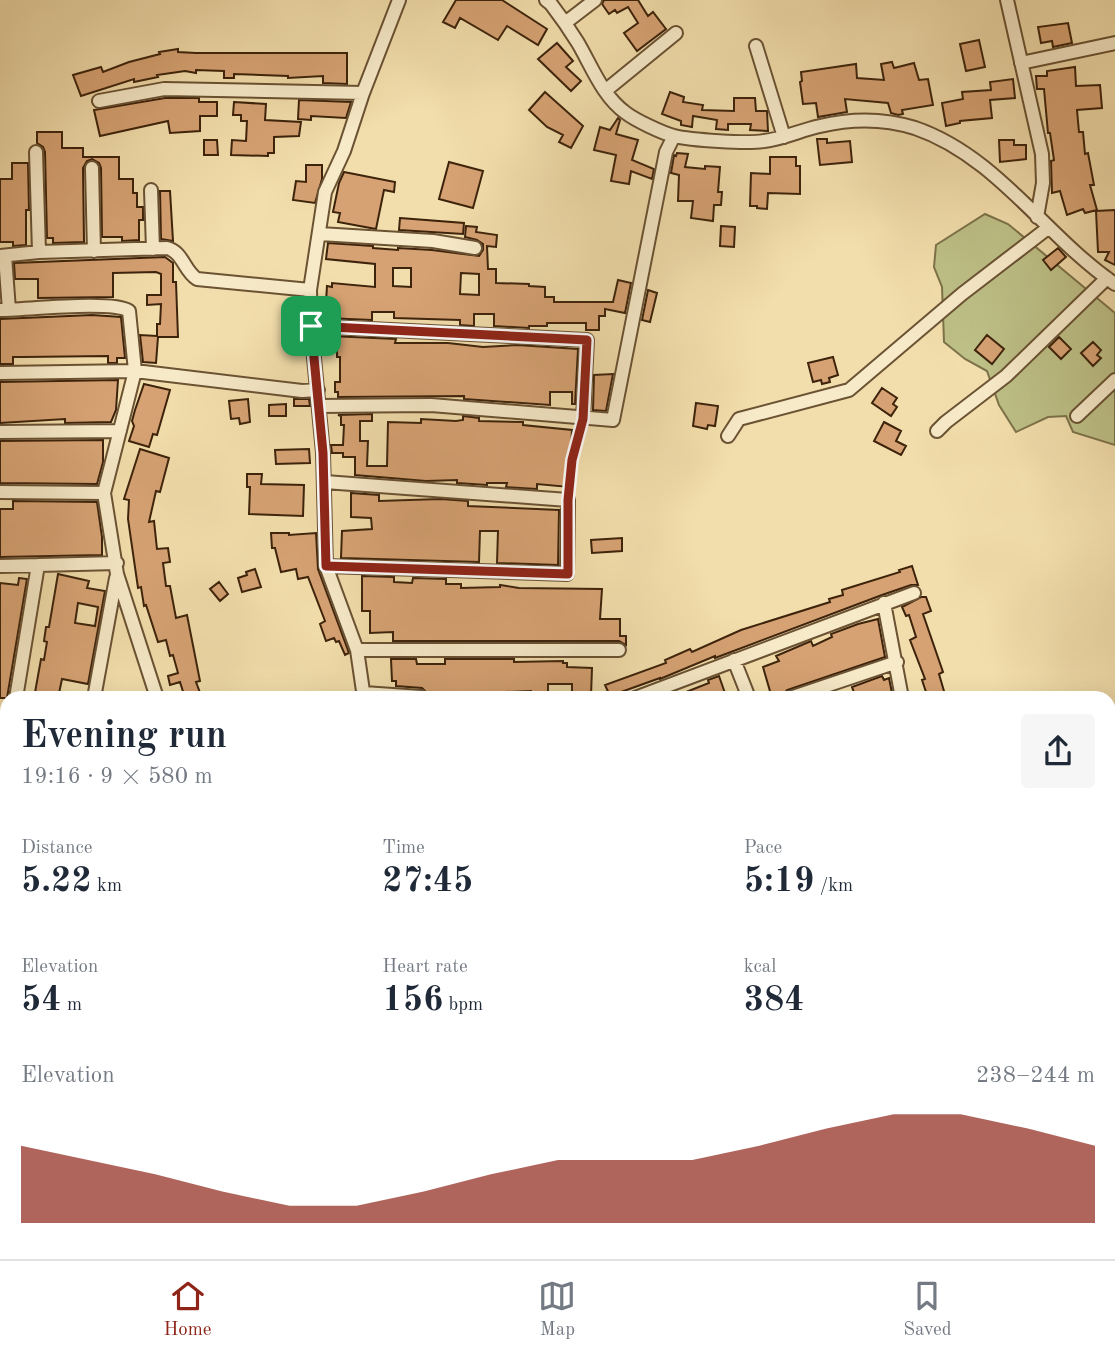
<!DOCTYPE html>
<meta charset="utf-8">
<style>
body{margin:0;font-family:"Old Standard TT",serif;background:#f6f6f7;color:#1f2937;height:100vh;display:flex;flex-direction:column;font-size:26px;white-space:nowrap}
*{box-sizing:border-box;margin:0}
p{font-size:23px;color:#747a83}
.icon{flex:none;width:38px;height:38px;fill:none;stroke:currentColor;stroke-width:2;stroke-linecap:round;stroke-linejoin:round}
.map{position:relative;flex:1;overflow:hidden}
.panel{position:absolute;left:0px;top:691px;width:1116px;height:569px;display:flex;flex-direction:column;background:#fff;border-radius:21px 21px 0 0;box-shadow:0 7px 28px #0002}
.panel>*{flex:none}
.pin{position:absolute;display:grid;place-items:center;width:60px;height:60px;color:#fff;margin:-30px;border-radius:14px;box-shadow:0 4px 10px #0006}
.round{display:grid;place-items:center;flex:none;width:74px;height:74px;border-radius:7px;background:#f6f6f7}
.headline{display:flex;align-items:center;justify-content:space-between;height:119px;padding:0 21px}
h1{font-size:38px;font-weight:600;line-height:52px}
.figures{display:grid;grid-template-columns:repeat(3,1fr);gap:10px;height:119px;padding:7px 21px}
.figures div{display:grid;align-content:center}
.figures b{font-size:35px;font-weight:600}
.figures small{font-size:19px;font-weight:400}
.figures p{font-size:19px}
.chart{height:196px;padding:14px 21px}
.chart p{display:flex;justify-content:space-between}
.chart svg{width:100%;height:126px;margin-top:7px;fill:#8f2418;opacity:.7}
.tabs{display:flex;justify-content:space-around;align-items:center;height:98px;border-top:2px solid #e0e1e3;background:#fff;font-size:19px;color:#747a83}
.tabs a{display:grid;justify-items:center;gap:4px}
.tabs .current{color:#8f2418}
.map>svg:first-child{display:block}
.green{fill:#bdc087;stroke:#7d7249;stroke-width:2}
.water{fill:#9bbcac;stroke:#757f6c;stroke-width:2}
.building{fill:#d6a273;stroke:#3d230b;stroke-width:2;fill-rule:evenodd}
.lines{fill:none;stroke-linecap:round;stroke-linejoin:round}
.street-casing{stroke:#6a5233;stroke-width:16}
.path{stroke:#3d230b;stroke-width:2;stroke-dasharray:2 3.5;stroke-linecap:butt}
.street{stroke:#f7eac9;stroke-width:12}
.route-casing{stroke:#fff;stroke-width:14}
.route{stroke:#8f2418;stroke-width:9}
</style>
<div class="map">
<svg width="1115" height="1259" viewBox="0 0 1115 1259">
<rect width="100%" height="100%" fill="#f2deac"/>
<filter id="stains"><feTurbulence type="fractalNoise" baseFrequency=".00286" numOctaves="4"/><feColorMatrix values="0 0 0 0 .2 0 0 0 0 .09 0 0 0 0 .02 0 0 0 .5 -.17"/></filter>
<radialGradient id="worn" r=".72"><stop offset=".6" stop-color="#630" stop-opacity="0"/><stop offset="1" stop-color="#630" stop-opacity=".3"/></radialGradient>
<path class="green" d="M985,214L1008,224L1115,313V445L1073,432L1066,416L1048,417L1016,432L999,405L987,371L965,359L944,342L942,287L934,267L936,245Z
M0,1070L7,1071V1115L0,1106Z
M1110,1156H1115V1259H784L780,1253H1110Z
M124,1253H425L421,1259H126Z"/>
<path class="water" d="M429,1253H527L520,1259H426Z
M646,1253H769L772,1259H651Z"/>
<path class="building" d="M456,0H502L547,29L538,45L507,26L498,40L460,18L455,28L443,22Z
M604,0H638L648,16L653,12L666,29L637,51L624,33L638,23L628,7L617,13L615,10L609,14L602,4Z
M1068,23L1072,43L1053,47L1052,41L1041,43L1038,27Z
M979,40L985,67L966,71L960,44Z
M557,43L573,61L566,67L581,81L571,91L538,59Z
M178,49V52L196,53H347V84L323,83V76L288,78V76L234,74V78H224V71L196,70V73L185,71L157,75L158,77L134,82V79L81,96L73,75L101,67L103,72L129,62L160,54L159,52Z
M892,62L894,68L914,63L919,80L928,79L933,105L902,110L903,114L898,115L891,113L888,103L845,99L847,112L818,117L816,103L803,104L800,82L802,81L801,72L856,64L857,78L884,80L881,64Z
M1075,67L1076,86L1100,85L1102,108L1077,110L1079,132H1083L1085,154L1088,153L1094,185H1090L1097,210L1085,213L1083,209L1067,215L1060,191L1052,193L1051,161L1054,160L1050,133H1048L1044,89H1037L1036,76H1047V71Z
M1013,79L1015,98L990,100L992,118L960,121V123L946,126L942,103L963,99L962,92L991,90L990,82Z
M545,92L583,126L571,148L559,142L563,135L547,127L529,110Z
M670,92L684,97L683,102L703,105L702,110L734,111V98H755L756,111H767L768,131L750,130L751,124H728V130L716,129L717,120L693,116L692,127L681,125V121L662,114Z
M165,98H199V102H217V116H200V131L170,133L168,121L100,136L94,110Z
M299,100L351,102L346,118L311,116V120L298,119Z
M234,102L266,104L265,120L301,122L299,136L274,137V153H268V156L231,155L232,140L246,141L247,121H241V115H233Z
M618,118L620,120L616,134L638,140L632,160L654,169L652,179L631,171L629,184L611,181L616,155L594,150L600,127L610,130Z
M37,132H62V148H83V157H119V179H133V193H137V207H143V220H139V240L122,241V237H102L101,168L99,163L92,159L87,161L83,168L84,242L53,243V238H47L45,152L43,147L37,143Z
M817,139H827V143L850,141L852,162L820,165Z
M204,140H217L218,155H204Z
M999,140H1014V145H1026V159L1000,162Z
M677,153L688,154L685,167L705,169V166L720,167L718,192H722L721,205H714L713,221L691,218L693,201H678L679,175L671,173L674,155L676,156Z
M770,157H796V166H800V194L768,193L767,209L757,208V206H750L751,173L770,174Z
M449,162L483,171L473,208L439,199Z
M12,163H28L29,210H26V245L13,246V242H0V179H12Z
M306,165H322V179L315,203L293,200L296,181L306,182Z
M344,172L395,182L394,192L384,190L376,229L338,222L340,213L333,212L339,183Z
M160,191H170L173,241L161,239Z
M1115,210V265L1105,260L1109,252H1098L1096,211Z
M400,218L464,223L463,234L399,230Z
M466,226L477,227L476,232L497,235L496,247L487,246L488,269H496V283L529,284V286L545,287V297H554V302H613L618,280L631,283L625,313L605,309V316H599V330H586V323H547V326H529V328L494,326V314H474V326L460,325V320L394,318V312H372V320L325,318L327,286L332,287V283L375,287V264L326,259L328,243L373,246V248L398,250V248L432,250L479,256L483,250V244L477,240L465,237ZM393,268H411V287L393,286ZM461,273L479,274V295L460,294Z
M721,226L735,227L734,247L720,246Z
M1058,248L1066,257L1051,270L1043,260Z
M165,257L173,263V282H176L178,337H158L156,363L143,362L140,335L157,336V324H160L161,304L147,305V295H161V274L156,272L113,273V297L38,298V279H15L14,263Z
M648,290L657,293L650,322L642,320Z
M92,315L121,317L125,358H117V363H108V356L22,357H13V364H0V319Z
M987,335L1004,349L992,364L975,350Z
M330,336L396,339L395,343H448L483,347L517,345L578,349L575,404H572V392H550V405L464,399V396L338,397V392H335V382H340V357H337V344H330Z
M1059,337L1071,349L1061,359L1049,347Z
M1093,342L1101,350L1097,355L1101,358L1093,366L1081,353Z
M833,357L838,375L829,378L830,382L822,384L821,380L813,382L808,363Z
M613,374L606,411L593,410L594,375Z
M118,380L116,410L111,422L65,423V419L0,423V382Z
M144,384L170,390L157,435L153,434L149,447L129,441L134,426L132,421L135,410Z
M882,388L897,398L893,404L897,407L891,416L872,403Z
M248,399L250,422L240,424L239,418L231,419L229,401Z
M294,399H309L310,406H294Z
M696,403L718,406L715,426L708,425L707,429L693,426Z
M286,404V416H269V405Z
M372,414V421H360V441H368L367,466H387L388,422L421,423V419L456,421L463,420V416L479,418V421L523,422V425L572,430L569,487L537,484V489L506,487L507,483H487V485L457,483V480L426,481L355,475V457H343V453H332L331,445H343L344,425H341V416L338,415Z
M884,422L901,431L896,441L906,446L901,455L874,441Z
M103,440V462L97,484L0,483V441Z
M140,449L169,458L160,492L156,491L149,522L154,521L157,549L168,548L170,562L163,563L166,586H170L176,618L187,615L200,681L196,682L202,698H185L180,682L170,685L168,676L178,673L173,655L170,656L166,640L158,642L146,605L144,606L141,587L138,588L128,519L129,500L124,499Z
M309,449L310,463L276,464L275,450Z
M247,474H262L261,484L304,485L303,516L249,514L250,487H247Z
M351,493L379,495V501L441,499L468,501V506L559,510L558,565L497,563L498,531H480L479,562L341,558L342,531L372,529L371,518L351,517Z
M13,501L97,502L102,537V555L0,557V509H13Z
M271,533H289V535L316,533L318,569L349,653L345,655L339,641L336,642L334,638L326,641L320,624L325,621L308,577L298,579L296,569L281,572L275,548H272Z
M622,538V551L592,553L591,540Z
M912,566L918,585H911L882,595L715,658V656L660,679V678L610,696L605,685L666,663L665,660L690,649L692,652L741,630L830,602L829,599L843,595L842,590L900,572L899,570Z
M255,569L261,587L242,592L238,578L247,575L246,572Z
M58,574L89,581L87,588L105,591L88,684L62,679L58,698H34L41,659L44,660L47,642L44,641L46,627H49ZM78,603L98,607L95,626L75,623Z
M362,576L394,577V582L412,583L413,578L446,579V584H461V588L500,587V585L519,588L602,589L600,619H620V636H626V645L619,641H393V632L370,633V611H362Z
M19,578L27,579L7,698H0V583L18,585Z
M219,582L228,594L220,601L210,589Z
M921,597H926L931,611L923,614L943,672L939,674L946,698H928L922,680L925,679L910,640L916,637L909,615L906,616L902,607Z
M878,619L885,657L787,690L781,698H772L763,667L779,661L776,656L811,641L813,646L832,637L831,634L858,624Z
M391,659H416L417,664H445V659H514V662L563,661V663H567V667L592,668L591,696L572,695V684H548V696H531V691L481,693L482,698H463V695H429L422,688L396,686V681H392Z
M719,676L726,696L720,698H671L709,683L708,680Z
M882,676L884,680L889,678L893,698H856L852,687Z"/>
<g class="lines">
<defs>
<path id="street" d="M546,0L551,4C561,17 570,30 578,43C592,67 603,97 626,113C635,120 662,133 674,136C690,140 748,144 764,141C783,139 801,130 820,126C853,118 883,118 915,128C997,156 1046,237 1115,284
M1007,0L1042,154L1043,183L1037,217
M565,23L595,0
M756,46L784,137
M1021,63L1115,43
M605,91L676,33
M99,101L164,89L363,93
M36,152L39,252
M92,168L94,251
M151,190L153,249
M320,234L433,241L475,248
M0,256L39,252L167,248C183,252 184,271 197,279L310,290
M5,256L9,310
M0,310C25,310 112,300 129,311L135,371L104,493L117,574L157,698
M311,326L587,340L583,419
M0,373L135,371L302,391L318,390
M320,406L431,405L613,420L666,152L674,136
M1077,416L1115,380
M937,431L946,422L1006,376L1107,278
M0,432L120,431
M728,436L739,419L849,390L962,294L1048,228
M325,482L568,500L567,574L326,566
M0,492L104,493
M0,566L117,563
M884,603L902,698
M357,650H619
M734,660L749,698
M364,693L421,697
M16,698L38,565
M94,698L116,578
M364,698L357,650L326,566L323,453L311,326L310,290L325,192L344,151L363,93L399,0
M635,698L914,593
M790,698L897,662
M0,780L7,747
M1110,977L1115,978
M0,1053L7,1054"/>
</defs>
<use href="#street" class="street-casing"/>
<path class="path" d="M569,488L572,460L580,432"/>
<use href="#street" class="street"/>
</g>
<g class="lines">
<defs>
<path id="route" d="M311,326L587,340L583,419L572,460L568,500V574L326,566L323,453Z"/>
</defs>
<use href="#route" class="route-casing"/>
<use href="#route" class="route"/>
</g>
<rect width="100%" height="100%" filter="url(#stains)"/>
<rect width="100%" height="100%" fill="url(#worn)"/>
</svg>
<div class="pin" style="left:311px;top:326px;background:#1e9e55"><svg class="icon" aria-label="arrive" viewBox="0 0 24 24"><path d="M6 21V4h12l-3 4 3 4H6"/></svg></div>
<section class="panel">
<div class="headline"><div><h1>Evening run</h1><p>19:16 · 9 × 580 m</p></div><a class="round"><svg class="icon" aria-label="share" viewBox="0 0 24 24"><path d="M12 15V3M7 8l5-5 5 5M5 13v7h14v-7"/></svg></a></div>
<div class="figures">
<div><p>Distance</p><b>5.22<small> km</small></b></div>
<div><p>Time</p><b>27:45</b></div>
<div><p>Pace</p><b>5:19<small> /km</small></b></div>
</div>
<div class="figures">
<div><p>Elevation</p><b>54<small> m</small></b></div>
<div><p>Heart rate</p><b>156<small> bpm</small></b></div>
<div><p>kcal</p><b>384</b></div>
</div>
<div class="chart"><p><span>Elevation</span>238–244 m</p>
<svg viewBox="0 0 160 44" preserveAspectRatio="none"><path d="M0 44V17L10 22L20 27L30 33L40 38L50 38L60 33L70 27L80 22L90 22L100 22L110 17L120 11L130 6L140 6L150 11L160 17V44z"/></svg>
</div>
</section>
</div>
<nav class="tabs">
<a class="current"><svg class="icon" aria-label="home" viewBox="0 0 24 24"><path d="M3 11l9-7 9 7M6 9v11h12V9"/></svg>Home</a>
<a><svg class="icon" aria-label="map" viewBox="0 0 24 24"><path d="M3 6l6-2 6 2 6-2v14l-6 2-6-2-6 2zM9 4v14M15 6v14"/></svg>Map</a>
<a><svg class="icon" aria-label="saved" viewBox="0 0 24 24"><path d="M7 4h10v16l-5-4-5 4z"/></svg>Saved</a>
</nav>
